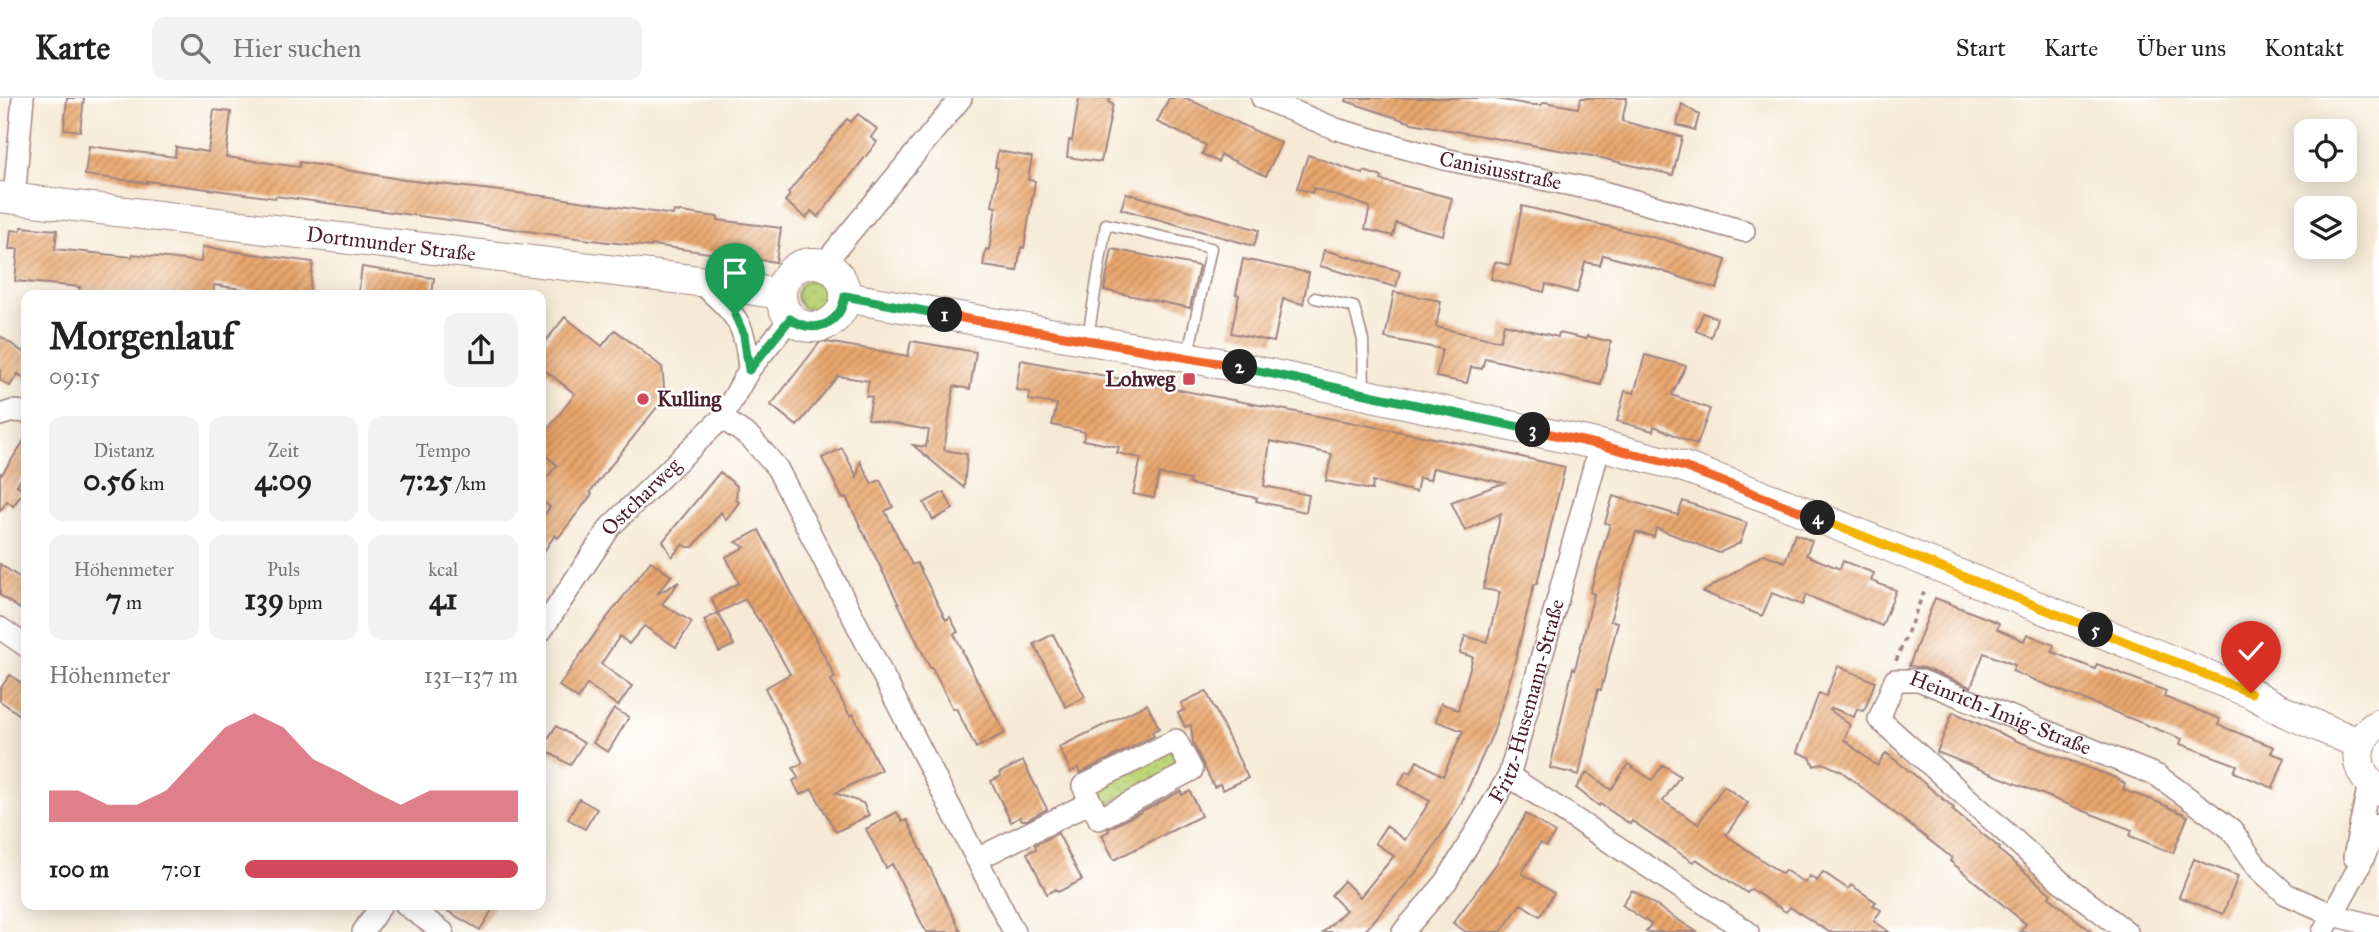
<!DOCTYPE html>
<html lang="de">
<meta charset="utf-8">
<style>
body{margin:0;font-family:"IM FELL Great Primer",serif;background:#f2f2f2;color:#222;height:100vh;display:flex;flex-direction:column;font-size:26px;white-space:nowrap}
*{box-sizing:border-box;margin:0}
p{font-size:23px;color:#767676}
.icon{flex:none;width:38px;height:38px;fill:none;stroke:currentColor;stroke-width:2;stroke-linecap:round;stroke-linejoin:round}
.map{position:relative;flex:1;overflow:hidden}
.details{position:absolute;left:21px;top:192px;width:525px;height:620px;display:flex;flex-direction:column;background:#fff;border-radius:14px;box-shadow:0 4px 18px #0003}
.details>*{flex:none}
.buttons{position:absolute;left:2294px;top:21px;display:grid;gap:14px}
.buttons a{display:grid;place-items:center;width:63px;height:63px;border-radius:14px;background:#fff;box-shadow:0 4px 18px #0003;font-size:35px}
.pin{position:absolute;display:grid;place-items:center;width:60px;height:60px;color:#fff;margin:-72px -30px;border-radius:50% 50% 50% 0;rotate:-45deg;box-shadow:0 0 7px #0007}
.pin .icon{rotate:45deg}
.km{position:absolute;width:35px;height:35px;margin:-18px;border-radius:50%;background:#222;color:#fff;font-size:19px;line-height:35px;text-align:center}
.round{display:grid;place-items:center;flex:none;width:74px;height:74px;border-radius:14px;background:#f2f2f2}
.overview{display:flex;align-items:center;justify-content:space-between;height:119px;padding:0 28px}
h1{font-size:38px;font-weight:700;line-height:52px}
.stats{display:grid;grid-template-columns:repeat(3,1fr);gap:10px;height:119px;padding:7px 28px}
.stats div{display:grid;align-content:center;border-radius:14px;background:#f2f2f2;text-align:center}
.stats b{font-size:30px;font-weight:700}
.stats small{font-size:19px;font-weight:400}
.stats p{font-size:19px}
.chart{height:196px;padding:14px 28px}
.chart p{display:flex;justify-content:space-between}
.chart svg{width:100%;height:126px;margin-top:7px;fill:#d1495b;opacity:.7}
ul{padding:0 28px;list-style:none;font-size:23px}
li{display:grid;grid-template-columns:112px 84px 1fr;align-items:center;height:52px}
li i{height:18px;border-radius:9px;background:#d1495b}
header{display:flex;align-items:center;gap:42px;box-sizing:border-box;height:98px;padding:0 35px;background:#fff;border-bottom:2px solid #e0e0e0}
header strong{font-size:33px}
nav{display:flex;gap:38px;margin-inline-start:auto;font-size:24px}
.search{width:490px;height:63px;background:#f2f2f2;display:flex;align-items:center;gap:18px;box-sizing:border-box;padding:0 24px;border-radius:14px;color:#767676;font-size:26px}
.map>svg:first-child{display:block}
.grass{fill:url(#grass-dots);stroke:#847a52;stroke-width:2}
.building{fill:url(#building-hatch)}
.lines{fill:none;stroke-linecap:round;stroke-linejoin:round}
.lane-casing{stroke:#a08480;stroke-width:13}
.street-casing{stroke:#a08480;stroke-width:24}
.secondary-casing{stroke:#a08480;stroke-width:32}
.path{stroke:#a08480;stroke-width:3.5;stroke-dasharray:5 5;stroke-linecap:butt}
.lane{stroke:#fff;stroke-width:10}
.street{stroke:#fff;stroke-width:21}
.secondary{stroke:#fff;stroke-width:30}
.split-1-casing{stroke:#fff;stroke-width:14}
.split-2-casing{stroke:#fff;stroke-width:14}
.split-3-casing{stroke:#fff;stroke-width:14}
.split-4-casing{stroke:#fff;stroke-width:14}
.split-5-casing{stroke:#fff;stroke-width:14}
.split-6-casing{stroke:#fff;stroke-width:14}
.split-1{stroke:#22a559;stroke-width:9}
.split-2{stroke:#f0652b;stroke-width:9}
.split-3{stroke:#22a559;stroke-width:9}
.split-4{stroke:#f0652b;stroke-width:9}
.split-5{stroke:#f5b400;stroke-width:9}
.split-6{stroke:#f5b400;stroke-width:9}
.poi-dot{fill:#d1495b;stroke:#fff;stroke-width:2.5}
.labels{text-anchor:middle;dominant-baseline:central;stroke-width:5;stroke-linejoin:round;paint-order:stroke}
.street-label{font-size:21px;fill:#4a1f2b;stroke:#fff}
.poi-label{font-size:21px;font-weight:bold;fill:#4a1f2b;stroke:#fff;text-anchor:end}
</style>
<header>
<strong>Karte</strong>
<div class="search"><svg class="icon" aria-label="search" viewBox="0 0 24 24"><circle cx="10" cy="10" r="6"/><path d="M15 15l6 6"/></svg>Hier suchen</div>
<nav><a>Start</a><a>Karte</a><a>Über uns</a><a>Kontakt</a></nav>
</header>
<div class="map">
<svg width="2379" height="834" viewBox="0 0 2379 834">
<defs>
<pattern id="grass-dots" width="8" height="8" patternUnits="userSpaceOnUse" patternTransform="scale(1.75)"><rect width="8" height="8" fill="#bed579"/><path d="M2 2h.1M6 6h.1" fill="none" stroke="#a5b669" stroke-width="1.8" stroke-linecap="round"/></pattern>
<pattern id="building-hatch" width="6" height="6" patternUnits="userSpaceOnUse" patternTransform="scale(1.75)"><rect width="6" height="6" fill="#e9a76d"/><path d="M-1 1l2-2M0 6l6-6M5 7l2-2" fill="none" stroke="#bf875a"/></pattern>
</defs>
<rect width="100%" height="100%" fill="#fff"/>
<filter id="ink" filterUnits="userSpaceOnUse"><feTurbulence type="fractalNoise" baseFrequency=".0143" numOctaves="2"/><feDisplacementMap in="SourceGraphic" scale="14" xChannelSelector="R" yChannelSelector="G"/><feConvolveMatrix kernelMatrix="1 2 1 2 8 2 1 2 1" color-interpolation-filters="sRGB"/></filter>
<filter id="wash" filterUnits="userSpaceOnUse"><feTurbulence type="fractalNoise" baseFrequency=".00686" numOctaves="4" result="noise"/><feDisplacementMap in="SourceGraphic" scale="28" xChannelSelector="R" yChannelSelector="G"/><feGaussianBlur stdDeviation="1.57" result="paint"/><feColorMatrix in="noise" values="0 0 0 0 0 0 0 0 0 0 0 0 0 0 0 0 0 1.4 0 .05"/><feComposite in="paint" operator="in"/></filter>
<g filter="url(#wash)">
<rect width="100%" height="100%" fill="#f6ead6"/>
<path class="grass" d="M797 197a15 15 0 1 1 30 0a15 15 0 1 1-30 0Z
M1174,650L1183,670L1104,708L1095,690Z"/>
<g id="blocks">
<path class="building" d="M67,0H84L80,33L64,31Z
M1079,0H1110L1109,5L1113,6L1101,64L1067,59L1069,42L1072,43Z
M1169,0H1186L1281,45L1266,78L1221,57L1218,64L1202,56L1206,47L1157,24Z
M1347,0H1491L1531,7H1541L1545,4L1578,10L1581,0H1627L1622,23L1682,39L1673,77L1597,59L1412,25L1346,3Z
M1682,6L1699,17L1695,32L1677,27Z
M214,12L231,14L226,59L299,69L300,64L405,82L552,99L673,117L674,113L718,119V122L781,130L776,164L652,147L651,149L591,142L276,98L275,100L147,83V85L85,77L89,48L175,59L176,49L208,54Z
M858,16L877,31L871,39L877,44L818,119L811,113L806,120L785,103L790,97L788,95L847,21L851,24Z
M998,53L1032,59L1028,82L1035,83L1024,150L1021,149L1017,173L983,168L986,151L989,152L996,109L992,108L998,70L995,69Z
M1308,57L1363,76L1364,73L1382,79L1381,82L1452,100L1443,137L1396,125L1393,138L1365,131L1370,109L1313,90L1312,95L1297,90Z
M1126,95L1259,132L1254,148L1121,111Z
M1522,108L1665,142L1726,162L1717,191L1655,171L1603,157L1600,167L1585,164L1577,195L1546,186L1544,194L1491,181L1495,164L1510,167Z
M21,129L57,132L55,151L132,159L133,156L201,164L202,149L313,164L309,198H256V193L214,187L213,198H103V196L79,193L80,189L15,183L18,151H9L11,132L20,133Z
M1112,151L1199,168L1190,210L1104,192Z
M1324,152L1400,173L1396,189L1320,168Z
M1243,161L1309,175L1303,206L1283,201L1274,244L1231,235L1239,197L1236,196Z
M362,169L434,180L432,198H358Z
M1394,194L1441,203L1436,229L1500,243L1504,226L1558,239L1559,235L1586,241L1587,238L1611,244L1601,287L1485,260L1482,271L1471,269L1467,285L1436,279L1442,251L1385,240Z
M1703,215L1717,220L1711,239L1696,233Z
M565,219L602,248L615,232L662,269L665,299L590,394L592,396L558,440L555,437L541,458V422L550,409L541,402V387L557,367L541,354V340L575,296L541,269V249Z
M0,238L26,256V282L18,276L10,288L0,282Z
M821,243L908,258L911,243L976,254L970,291L954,288L944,352L967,356L964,390L913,347L926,349L929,332L868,321L872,299L866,298L869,283L838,278L797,328L771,307Z
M1645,257L1686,268L1672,297L1710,311L1697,347L1654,328L1653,333L1617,323L1625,293L1634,295Z
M1021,262L1465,346L1565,369L1537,486H1534L1512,575L1493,635L1460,708L1421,769L1364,834H1323L1346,812L1331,797L1344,783L1360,799L1394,758L1375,745L1380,737L1386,728L1405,742L1430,703L1399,686L1406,673L1411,675L1417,663L1443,678L1463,633L1436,623L1441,605L1458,612L1473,559L1460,555L1465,538L1487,544L1500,494L1483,491L1501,415L1465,433L1451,404L1504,385L1433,370L1430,382L1419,380L1416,394L1373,383L1372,392L1326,383L1332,356L1270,343L1264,388L1309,397L1306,414L1256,403L1257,400L1189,386L1190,382L1159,376L1154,400L1133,396L1141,360L1117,355L1119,349L1083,342L1085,334L1052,327L1057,306L1029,302L1030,294L1016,292Z
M26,340V374L17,387L24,392L13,408L7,403L0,413V375L2,376Z
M842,350L857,379L860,363L872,386L880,382L893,409L885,413L912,467L917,465L946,522L950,519L958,534L954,536L963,553L962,554L1005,635L976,650L956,610L953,611L932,570H930L846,399L843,401L822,360Z
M720,374L737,388L736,402L739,404L726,422L721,414L693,449H687L683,446L672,459L663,443Z
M944,394L953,411L933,422L924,405Z
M1613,398L1678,417L1683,403L1747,425L1740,445L1719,455L1656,430L1654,439L1636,434L1610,523L1618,524L1601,592L1598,591L1579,677L1550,670L1573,570L1575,571L1594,496L1590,494L1610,426L1605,425Z
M759,432L830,569L835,579L831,582L850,618L853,616L881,672L835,695L863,705L869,717L836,734L812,691L800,697L793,683L798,680L793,670L803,665L765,590L790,576L760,522L759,523L745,501L718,515L711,500L739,485L726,459L745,449L736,444Z
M1795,436L1812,443L1806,457L1840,471L1843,463L1874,475L1871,483L1896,492L1882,528L1806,497L1802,507L1772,495L1762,518L1703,494L1764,456L1785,464Z
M651,463L671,478L657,496L679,484L662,506L692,524L676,549L644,528L629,546L620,538L601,566L632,588L618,608L587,586L578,601L559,588L599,530Z
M0,466L26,484V515L0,497Z
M1935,500L1999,525L1997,531L2024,543L2027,536L2054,547L2052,554L2095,571L2097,566L2166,593L2164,599L2220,621L2218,627L2274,649L2271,655L2285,660L2273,690L2234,674L2237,667L2180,646L2182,641L2012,573L2015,567L1984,555L1971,589L1924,570L1909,568Z
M718,515L734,547L719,554L704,522Z
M1053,536L1085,599L1066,609L1034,546Z
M1838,568L1875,584L1864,613L1857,611L1854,619L1832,610L1830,612L1850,627L1844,642L1877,668L1886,655L1912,675L1954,710L1952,712L2000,750L1999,752L2051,796L2049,799L2092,834H2020L2026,826L1950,763L1952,760L1841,673L1823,665L1814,668L1810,659L1797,654L1819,595L1826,598Z
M10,577L26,588V621L0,603V591Z
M1206,593L1248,680L1223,692L1220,686L1214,689L1193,645L1191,627L1185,629L1178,615L1184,612L1181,605Z
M1147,606L1159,630L1152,634L1154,638L1080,675L1078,670L1071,674L1059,649Z
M614,611L629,619L608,654L593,645Z
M1953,614L2017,643L2116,680L2125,686L2123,692L2155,703L2188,718L2173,755L2130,738L2132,732L1937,654Z
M556,628L584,645L570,667L542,650Z
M1023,663L1047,711L1027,722H1022L1020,719L1011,724L991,683L1001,678L999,675Z
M1628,666L1652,682L1663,667L1680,678L1663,703L1698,726L1724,688L1748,705L1726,737L1782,776L1785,772L1805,785L1810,778L1817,783L1823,774L1848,791L1851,787L1876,804L1873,807L1881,812L1874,823L1889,834H1829L1790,809L1786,814L1751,791L1747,795L1696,761L1693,764L1632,723L1630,726L1600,706L1599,708L1576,690L1587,674L1611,692Z
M1181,693L1182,697L1190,693L1201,718L1114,762L1102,737L1109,733L1108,731Z
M579,701L597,711L585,731L568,721Z
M897,714L902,724L907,722L961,834H926L892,766L886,770L866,731Z
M1526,716L1555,735L1547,748L1540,745L1522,775L1554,795L1540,818L1521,806L1501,834H1466L1453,825L1499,762Z
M1058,735L1082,782L1058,794L1056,791L1047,796L1027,755L1036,751L1035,747Z
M2194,761L2238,778L2223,816L2179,799Z
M1632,792L1697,834H1646L1651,826L1622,807Z
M437,807H495L480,832Z"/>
</g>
</g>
<g filter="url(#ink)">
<use href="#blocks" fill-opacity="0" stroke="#a08480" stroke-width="2"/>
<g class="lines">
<defs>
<path id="lane" d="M1315,200L1354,209L1363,242L1364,293
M1088,239L1106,126L1211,150L1188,256"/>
<g id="street">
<path id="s1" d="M1262,0L1336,31L1444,61L1596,92L1744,133"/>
<path d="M14,100L23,0"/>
<path d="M823,167L961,0"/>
<path d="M699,183C735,217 745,221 749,272"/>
<path d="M0,317L13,313L26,314"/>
<path d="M722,320L751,340L777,370L1014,834"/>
<path d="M0,530L26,548"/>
<path id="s2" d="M541,533L611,428L722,320L749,272L790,221"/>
<path d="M1509,678L1748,834"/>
<path d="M2354,759L2369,685"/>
<path d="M977,761L1091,704L1099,721L1192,672L1176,642L1083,688L1091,704"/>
<path d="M406,807L443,834"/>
<path d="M363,834L381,807"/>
<path id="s3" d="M1403,834L1446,784L1509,678L1600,347"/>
<path id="s4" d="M2127,834L2060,783L1879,621L1895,582H1919L2158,678L2231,731L2258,770L2286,796L2334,817L2379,829"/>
<path d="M2323,834L2360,767L2379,726"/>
</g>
<g id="secondary">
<path id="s5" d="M0,99L699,183L780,196"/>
<circle cx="813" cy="197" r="32"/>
<path d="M845,199L1209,263L1600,347L1684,369L1785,406L2251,595L2283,613L2360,646"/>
<path d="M2379,626C2350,641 2353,676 2379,692"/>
</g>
</defs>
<use href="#lane" class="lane-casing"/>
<use href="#street" class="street-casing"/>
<use href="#secondary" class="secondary-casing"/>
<path class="path" d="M1896,563L1926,489"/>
<use href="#lane" class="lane"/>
<use href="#street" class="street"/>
<use href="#secondary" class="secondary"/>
</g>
</g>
<g class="lines" filter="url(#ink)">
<defs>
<path id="split-1" d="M735,217L744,237L749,272L790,221C814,237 840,227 845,198L945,217"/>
<path id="split-2" d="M945,217L1240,269"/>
<path id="split-3" d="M1240,269L1533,332"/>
<path id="split-4" d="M1533,332L1600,347L1684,369L1818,420"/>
<path id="split-5" d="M1818,420L2096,532"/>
<path id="split-6" d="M2096,532L2251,595"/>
</defs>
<use href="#split-1" class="split-1-casing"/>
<use href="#split-2" class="split-2-casing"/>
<use href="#split-3" class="split-3-casing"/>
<use href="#split-4" class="split-4-casing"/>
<use href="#split-5" class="split-5-casing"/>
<use href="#split-6" class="split-6-casing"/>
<use href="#split-1" class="split-1"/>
<use href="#split-2" class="split-2"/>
<use href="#split-3" class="split-3"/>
<use href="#split-4" class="split-4"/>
<use href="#split-5" class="split-5"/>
<use href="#split-6" class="split-6"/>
</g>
<g class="poi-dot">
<rect x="1182" y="274" width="14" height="14" rx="3.5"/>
<circle cx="643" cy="301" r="7"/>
</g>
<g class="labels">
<g class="street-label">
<text stroke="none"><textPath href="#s1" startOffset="250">Canisiusstraße</textPath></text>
<text stroke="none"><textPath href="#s5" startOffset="394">Dortmunder Straße</textPath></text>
<text stroke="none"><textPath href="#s2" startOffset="168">Ostcharweg</textPath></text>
<text stroke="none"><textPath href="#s3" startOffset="266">Fritz-Husemann-Straße</textPath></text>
<text stroke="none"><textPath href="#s4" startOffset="481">Heinrich-Imig-Straße</textPath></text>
</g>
<g class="poi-label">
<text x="1175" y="281">Lohweg</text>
<text x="657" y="301" text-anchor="start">Kulling</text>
</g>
</g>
</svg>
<div class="buttons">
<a><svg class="icon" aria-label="locate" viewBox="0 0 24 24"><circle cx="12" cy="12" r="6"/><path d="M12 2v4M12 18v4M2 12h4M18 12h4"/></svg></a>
<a><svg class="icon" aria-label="layers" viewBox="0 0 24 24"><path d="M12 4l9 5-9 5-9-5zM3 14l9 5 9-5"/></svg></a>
</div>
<div class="pin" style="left:735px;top:217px;background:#1e9e55"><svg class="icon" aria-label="arrive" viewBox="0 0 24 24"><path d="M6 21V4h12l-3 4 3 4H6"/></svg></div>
<div class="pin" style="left:2251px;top:595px;background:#d93025"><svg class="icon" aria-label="check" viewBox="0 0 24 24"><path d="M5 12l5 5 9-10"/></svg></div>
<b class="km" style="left:945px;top:217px">1</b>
<b class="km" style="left:1240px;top:269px">2</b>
<b class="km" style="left:1533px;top:332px">3</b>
<b class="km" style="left:1818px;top:420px">4</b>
<b class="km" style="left:2096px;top:532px">5</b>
<section class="details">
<div class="overview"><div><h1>Morgenlauf</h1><p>09:15</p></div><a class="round"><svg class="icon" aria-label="share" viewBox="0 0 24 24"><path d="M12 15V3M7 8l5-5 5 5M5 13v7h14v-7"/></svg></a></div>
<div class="stats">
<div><p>Distanz</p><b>0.56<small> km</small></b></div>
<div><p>Zeit</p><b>4:09</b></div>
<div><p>Tempo</p><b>7:25<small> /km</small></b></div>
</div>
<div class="stats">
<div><p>Höhenmeter</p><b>7<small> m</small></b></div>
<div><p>Puls</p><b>139<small> bpm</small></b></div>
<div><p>kcal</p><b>41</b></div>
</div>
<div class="chart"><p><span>Höhenmeter</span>131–137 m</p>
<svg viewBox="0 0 160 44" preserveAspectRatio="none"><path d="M0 44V33L10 33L20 38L30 38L40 33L50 22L60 11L70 6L80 11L90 22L100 27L110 33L120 38L130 33L140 33L150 33L160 33V44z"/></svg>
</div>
<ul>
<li><b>100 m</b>7:01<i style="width:100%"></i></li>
</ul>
</section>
</div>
